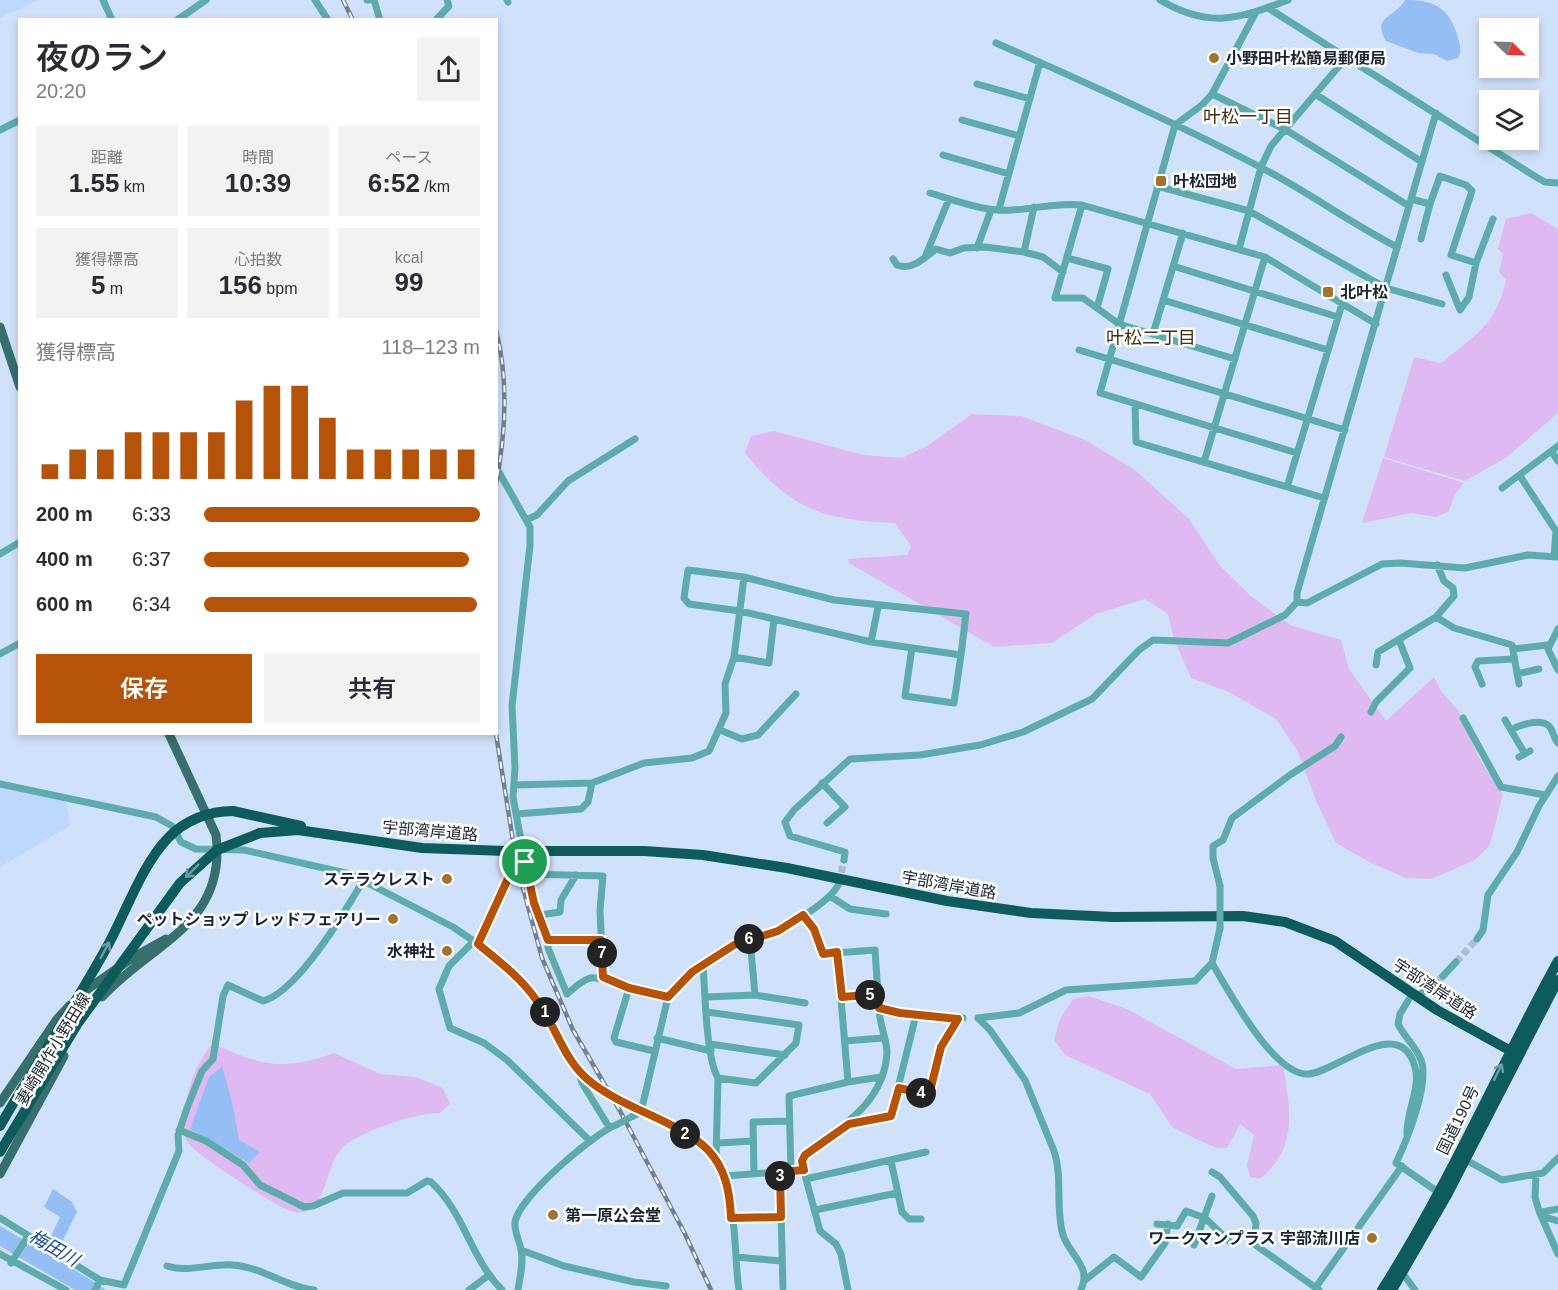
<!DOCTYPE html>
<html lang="ja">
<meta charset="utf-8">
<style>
body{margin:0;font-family:Helvetica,"Noto Sans JP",sans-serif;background:#f2f2f3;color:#2b2b33;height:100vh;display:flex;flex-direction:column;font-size:22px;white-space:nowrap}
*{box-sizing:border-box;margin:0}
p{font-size:20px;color:#7c7c81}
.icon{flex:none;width:33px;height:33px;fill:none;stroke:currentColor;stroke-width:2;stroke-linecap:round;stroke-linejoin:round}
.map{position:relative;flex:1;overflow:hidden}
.panel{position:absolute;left:18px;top:18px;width:480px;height:717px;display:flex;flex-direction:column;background:#fff;border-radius:0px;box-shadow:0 3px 9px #0003}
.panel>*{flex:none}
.needle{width:39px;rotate:113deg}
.tools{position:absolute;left:1479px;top:18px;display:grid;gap:12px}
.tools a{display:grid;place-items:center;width:60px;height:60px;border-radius:0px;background:#fff;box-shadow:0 3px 9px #0003;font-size:30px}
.pin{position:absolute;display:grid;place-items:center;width:51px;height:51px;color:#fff;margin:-26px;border:3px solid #fff;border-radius:50%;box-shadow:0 2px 6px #0007}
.km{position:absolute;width:30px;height:30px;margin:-15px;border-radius:50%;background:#222;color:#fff;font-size:16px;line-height:30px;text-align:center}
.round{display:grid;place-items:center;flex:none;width:63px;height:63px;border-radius:0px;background:#f2f2f3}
.headline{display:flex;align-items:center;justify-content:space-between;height:102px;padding:0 18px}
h1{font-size:33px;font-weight:600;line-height:45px}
.metrics{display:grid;grid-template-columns:repeat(3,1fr);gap:9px;height:102px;padding:6px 18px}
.metrics div{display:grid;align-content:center;border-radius:0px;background:#f2f2f3;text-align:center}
.metrics b{font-size:26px;font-weight:600}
.metrics small{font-size:16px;font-weight:400}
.metrics p{font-size:16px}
.chart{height:168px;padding:12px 18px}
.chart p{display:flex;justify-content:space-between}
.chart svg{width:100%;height:108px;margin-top:6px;stroke:#b45309;stroke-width:6}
.action{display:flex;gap:12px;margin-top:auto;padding:12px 18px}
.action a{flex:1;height:69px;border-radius:0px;background:#b45309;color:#fff;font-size:24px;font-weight:600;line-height:69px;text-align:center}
.action a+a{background:#f2f2f3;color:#2b2b33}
ul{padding:0 18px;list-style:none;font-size:20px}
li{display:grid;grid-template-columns:96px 72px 1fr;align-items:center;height:45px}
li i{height:15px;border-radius:8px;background:#b45309}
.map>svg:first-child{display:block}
.built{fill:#bdd8fc}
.green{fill:#dfb9f1}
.water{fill:#94bef4}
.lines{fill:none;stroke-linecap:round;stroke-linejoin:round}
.minor-tunnel{stroke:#acbcd2;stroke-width:7;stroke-dasharray:7 3.5;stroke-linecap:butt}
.minor{stroke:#5dabab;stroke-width:7}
.major{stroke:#376e6e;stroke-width:9}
.highway{stroke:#0e5b5b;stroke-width:10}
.rail-casing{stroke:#718093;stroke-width:4.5}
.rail{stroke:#fff;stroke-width:2;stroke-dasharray:7;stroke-linecap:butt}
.minor-bridge{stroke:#5dabab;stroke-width:7}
.highway-bridge{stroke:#0e5b5b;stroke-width:10}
.oneway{stroke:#6e9d9d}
.route-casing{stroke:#fff;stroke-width:12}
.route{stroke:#b45309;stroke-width:8}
.poi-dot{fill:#a37327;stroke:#fff;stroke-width:2}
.labels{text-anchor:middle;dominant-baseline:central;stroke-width:5;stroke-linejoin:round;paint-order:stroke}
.poi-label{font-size:16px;font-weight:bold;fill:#1a2533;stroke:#fff;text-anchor:start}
.street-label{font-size:16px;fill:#1a2533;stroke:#fff}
.neighbourhood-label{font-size:18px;fill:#452e09;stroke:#fff}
.water-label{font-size:18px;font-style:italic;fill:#1a4d89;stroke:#fff}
</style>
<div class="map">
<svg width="1558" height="1290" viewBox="0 0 1558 1290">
<rect width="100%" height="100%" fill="#d0e2fa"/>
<path class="built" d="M0,0H39L0,18Z
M0,787L65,801L71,825L0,867Z"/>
<path class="green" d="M1531,213L1558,229V413L1507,457L1465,481L1384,457L1414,357L1441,363C1475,335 1496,326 1506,280L1499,272L1503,254L1498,249L1506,219Z
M972,414L1021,416L1085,440L1135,470L1189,519L1221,567L1251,596L1290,625L1341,640L1349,669L1386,721L1434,677L1441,691L1458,710L1480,760L1503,794L1490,845L1475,860L1431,879L1406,878L1371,863L1336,843L1318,805L1297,750L1276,719L1229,692L1191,678L1174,639L1168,614L1145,599L1096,614L1052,643L994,647L849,563L848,559L907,555L911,546L895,523C823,520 791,510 745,453L751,436L774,431L863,455L902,458L927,446Z
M1383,458L1464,483L1455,494L1449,511L1436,517L1412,513L1362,523Z
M1088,996L1127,1009L1236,1069L1283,1065C1290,1109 1299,1147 1260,1179L1250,1177L1247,1165L1254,1135L1240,1124L1227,1148H1216L1173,1128L1150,1094L1065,1055L1054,1040L1060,1019L1073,999Z
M212,1044C264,1065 280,1072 334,1053L380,1074L415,1077L443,1088L450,1104L440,1113C418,1112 358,1132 342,1148C327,1164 326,1203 307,1211C305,1212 296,1213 294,1212C281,1210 198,1156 190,1145C182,1136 183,1127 184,1115C186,1090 196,1064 212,1044Z"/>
<path class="water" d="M1405,0C1434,0 1448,7 1457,34C1459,43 1463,49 1458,58L1447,61L1434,54L1418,53L1386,41C1371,16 1395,18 1405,0Z
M222,1067L232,1101L239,1140L260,1152L249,1163L190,1129L209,1077Z
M53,1189L72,1202L77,1212L62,1242L51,1236L60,1217L44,1207Z
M0,1226L93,1281L106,1290H75L0,1246Z"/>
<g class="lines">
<path class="minor-tunnel" d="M839,883L844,860
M1456,962L1477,939
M1430,988L1443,976"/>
<path class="minor" d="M103,0L112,20
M315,0L328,20
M367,0H374L380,20
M507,0L508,2
M1160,0C1209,29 1238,19 1288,0
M1268,8L1536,177L1545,182L1558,183
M1256,12L1212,94L1202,105L1175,125L1100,393L1297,453
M177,20L206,0
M436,20L449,6L447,0
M996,43C1085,82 1174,122 1260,167C1307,191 1350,223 1397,247
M977,84L1030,99
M1212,94L1286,130L1409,206
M1315,94L1422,162
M962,120L1019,136
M0,130L20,120
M943,155L1009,174
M1157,186L1249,211L1386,288L1442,304
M930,193C957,201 985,212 1012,210C1036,209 1058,202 1082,205L1265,257L1376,324
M1411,199L1430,204L1440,176L1466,185L1472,191L1451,255L1476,263
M1082,205L1055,298H1083L1119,324L1235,359
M999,209L1040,62
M1421,239L1430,204
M977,248L991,210
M1239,249L1261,167L1271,146L1346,58
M1024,252L1034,207
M925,257L949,199
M1067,258L1108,269L1097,308
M893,259L897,265C912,271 924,258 936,249L950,253L964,248L985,247L1024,252L1043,257L1063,272
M1173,266L1338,317
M1446,275L1460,310L1469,297L1476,263L1493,219
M1163,300L1328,350
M1153,334L1183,233
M1079,350L1345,430
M1135,404L1136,442L1324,498
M1552,452L1558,461
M1204,462L1265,257
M496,467L530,527V545L512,706L515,768L513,797L527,874L548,940V948L567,994C574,988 581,981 590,978C601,975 651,994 668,997
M1520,476L1556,531L1554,557
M1287,487L1342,304
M1502,488L1558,446
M526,520L537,515L568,481L635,439
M0,554L20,542
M688,570L744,577L834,600L966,614L961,655L871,642L740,611L689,604L684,598Z
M1297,602L1307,603L1382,564L1400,563L1465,568L1528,555L1558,557
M1436,617L1454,628L1512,645L1519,684
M1558,629L1548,649L1558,670
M871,642L878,607
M912,648L905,696L954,703L961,655
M1513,649L1548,645
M0,654L20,643
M734,657L769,663L774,619
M1376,665L1378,652L1436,617L1454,596L1453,588L1444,581L1437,565
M1517,674L1539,669
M1482,684L1475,667L1478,661L1513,659
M1371,712L1376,702L1410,668L1399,640
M1463,718L1501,787L1546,795
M1505,720L1525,754
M720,730L742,739L758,735L796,694
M1511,730C1520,725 1539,718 1549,726C1554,731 1553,738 1558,743
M1519,757L1530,751
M822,783L845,807L827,823
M0,784L156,817L172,826L181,842L196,849L244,850L350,874L453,927L478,944L529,990L544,1010L571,1061L598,1088
M514,785L592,783L644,763L692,758L709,751L726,713L725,684L734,657L744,577
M516,814L581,809L588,802L592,783
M844,860L845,852L790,836L785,822L794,810L850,759L920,755L980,745L1023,732L1092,699L1139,650L1153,640L1228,643L1285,615L1297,602V593L1436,113
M527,874L603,876L600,910L603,977
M1220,886L1213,858V846L1223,840L1232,818L1290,775L1335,746L1341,737
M830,896L850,909L886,914
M540,915L560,912L561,900L576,875
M803,915L814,929L823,954L875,950L879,1008L916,1015L963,1018
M750,939L755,995
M1477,939L1483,930L1488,895L1517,852L1539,806L1558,776
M548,940H601
M474,941L449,966L439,989L450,1028L484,1043L507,1060L590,1141
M478,944L511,872L525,862
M1212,963C1228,990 1274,1076 1308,1074C1336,1073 1400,1012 1415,1067C1421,1088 1406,1112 1407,1134
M703,964C705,991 706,1058 718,1078L716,1159
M1443,976L1456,962
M629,988L614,1038L616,1042L654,1051
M1421,993L1430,988
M706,997L755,995L805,1003
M842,997L877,994
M1409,999L1400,1014L1398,1024C1404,1037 1416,1046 1421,1060C1430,1083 1407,1140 1396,1163L1438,1192
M707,1012L799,1025L796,1043L756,1083L718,1078
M978,1018L990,1030L1025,1080L1054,1151C1063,1178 1055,1207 1063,1235C1070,1256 1092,1266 1081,1290
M978,1018L1019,1013L1066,990L1195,981L1212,963L1220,928
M657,1038L711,1051
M845,1041L883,1038
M710,1044L785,1055
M579,1072L582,1083L609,1127
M848,1082L881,1077
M899,1088L929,1095L941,1047L958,1019
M625,1104C649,1116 677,1127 699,1143C741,1173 732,1244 739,1290
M633,1116L641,1112L668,997C685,976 708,958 733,945C745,939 757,939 769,934C788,927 832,901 839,883
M849,1124L891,1116L916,1015
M179,1130L206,1141L243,1165L260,1185L304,1207L313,1206L343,1193H407L427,1181L431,1182C464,1212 471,1259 502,1290
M718,1143L753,1141
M1466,1160L1502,1180L1543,1173L1558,1158
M891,1161L902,1212L909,1219H921
M804,1170L803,1161L805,1155C840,1127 884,1104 887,1053C887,1039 879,1024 879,1008
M780,1172L783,1288
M791,1172L789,1096L848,1082L837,952
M1212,1172L1220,1177L1253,1216L1256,1223L1254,1244L1319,1290
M754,1173L753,1122L789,1121
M725,1176L804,1170L806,1179L926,1152
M1536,1176L1535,1197L1539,1211L1542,1212L1558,1209
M806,1179L820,1231L836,1244L841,1254L848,1290
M815,1210L897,1193
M1539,1211L1558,1254
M1541,1216L1558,1221
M0,1218L100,1280L124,1285L179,1151L178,1135L187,1108L202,1071L213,1059L223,996L228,985L263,1001C298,992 346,910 364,879
M731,1218L781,1217
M1157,1224L1177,1226L1186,1211L1205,1218L1230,1242
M1194,1245L1212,1196
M521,1250L564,1266L634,1282L666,1286
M0,1254L66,1290
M736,1257L781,1261
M11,1263L28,1236
M167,1266C188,1273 212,1263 233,1265C262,1267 286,1287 314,1290
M1401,1271L1415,1290
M1084,1281L1114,1257L1141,1277L1165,1243L1168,1224
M1316,1287L1402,1166
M95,1290L100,1280
M469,1290L489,1275
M518,1290C520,1276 524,1263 521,1249C519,1240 514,1231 515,1222C518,1198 595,1132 618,1124"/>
<path class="major" d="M0,327L20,387
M82,993L132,958L166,939
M102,997C152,942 227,925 216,835L169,734
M0,1103L57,1019L70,1005
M0,1174L64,1056"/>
<path class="highway" d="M233,811L301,826
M260,833L298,830L422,848L506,851
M535,851H644L703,855L787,868L947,901L1031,913L1113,917L1243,916L1285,922L1335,941L1437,1010L1518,1055
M1382,1290C1449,1185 1498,1070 1558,961
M1392,1290L1447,1195L1558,980"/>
<defs>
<path id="rail" d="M343,0L353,20
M496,330C509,381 506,432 496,484
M496,734L517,866L542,958L573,1030L620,1111L685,1234L711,1290"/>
</defs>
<use href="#rail" class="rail-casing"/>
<use href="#rail" class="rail"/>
<path class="minor-bridge" d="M1220,886V928
M598,1088L625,1104
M618,1124L633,1116"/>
<path class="highway-bridge" d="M506,851H535
M0,1126C35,1065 74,1007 108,945C126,912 142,865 168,838C185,820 209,811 233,811
M0,1152L78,1023L180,883L217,850L260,833"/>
</g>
<defs><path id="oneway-shaft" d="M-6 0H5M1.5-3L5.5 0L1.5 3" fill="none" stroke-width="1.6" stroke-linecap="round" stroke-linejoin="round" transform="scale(1.5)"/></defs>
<g class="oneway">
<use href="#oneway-shaft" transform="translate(192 871) rotate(135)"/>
<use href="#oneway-shaft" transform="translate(105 950) rotate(-61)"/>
<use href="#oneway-shaft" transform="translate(1498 1072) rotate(-64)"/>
</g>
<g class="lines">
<defs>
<path id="route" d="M525,862L534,903L548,940H601L603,977L629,988L668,997L692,972L734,945L778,931L803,915L814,929L823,954L837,952L842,997L878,994L879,1008L900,1013L958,1019L941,1047L929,1095L899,1088L891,1116L849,1124L805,1155L802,1161L804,1170L780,1172L781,1217L731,1218C730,1193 726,1169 708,1150C678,1120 621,1109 586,1078C562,1056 556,1026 537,1001C521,978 499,961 478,944L511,872Z"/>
</defs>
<use href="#route" class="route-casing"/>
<use href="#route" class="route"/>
</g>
<g class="poi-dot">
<circle cx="1214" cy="58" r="6"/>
<rect x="1155" y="175" width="12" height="12" rx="3"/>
<rect x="1322" y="286" width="12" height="12" rx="3"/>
<circle cx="447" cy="879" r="6"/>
<circle cx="393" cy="919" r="6"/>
<circle cx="447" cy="951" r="6"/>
<circle cx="553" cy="1215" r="6"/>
<circle cx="1372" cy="1238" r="6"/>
</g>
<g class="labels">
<g class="poi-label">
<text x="1226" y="58">小野田叶松簡易郵便局</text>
<text x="1173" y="181">叶松団地</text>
<text x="1340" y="292">北叶松</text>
<text x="435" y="879" text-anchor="end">ステラクレスト</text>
<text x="381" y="919" text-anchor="end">ペットショップ レッドフェアリー</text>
<text x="435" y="951" text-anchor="end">水神社</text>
<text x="565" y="1215">第一原公会堂</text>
<text x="1360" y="1238" text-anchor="end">ワークマンプラス 宇部流川店</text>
</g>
<g class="street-label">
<text transform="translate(430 831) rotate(5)">宇部湾岸道路</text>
<text transform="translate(949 885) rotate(10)">宇部湾岸道路</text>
<text transform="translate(1435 989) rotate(33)">宇部湾岸道路</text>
<text transform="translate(53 1049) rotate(-59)">妻崎開作小野田線</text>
<text transform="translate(1458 1120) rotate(-64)">国道190号</text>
</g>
<g class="neighbourhood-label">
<text x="1248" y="117">叶松一丁目</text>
<text x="1151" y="338">叶松二丁目</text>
</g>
<g class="water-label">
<text transform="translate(54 1248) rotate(30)">梅田川</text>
</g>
</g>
</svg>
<div class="tools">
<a><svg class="needle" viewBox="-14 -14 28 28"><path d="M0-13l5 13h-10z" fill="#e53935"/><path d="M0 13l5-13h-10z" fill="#7c7c81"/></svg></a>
<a><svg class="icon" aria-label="layers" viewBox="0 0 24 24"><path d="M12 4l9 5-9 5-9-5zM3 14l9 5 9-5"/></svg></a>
</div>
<div class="pin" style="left:525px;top:862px;background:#1e9e55"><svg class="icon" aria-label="arrive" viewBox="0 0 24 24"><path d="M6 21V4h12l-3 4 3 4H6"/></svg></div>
<b class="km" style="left:545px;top:1012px">1</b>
<b class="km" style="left:685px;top:1134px">2</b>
<b class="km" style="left:780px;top:1176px">3</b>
<b class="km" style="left:921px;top:1093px">4</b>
<b class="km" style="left:870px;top:995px">5</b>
<b class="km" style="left:749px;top:939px">6</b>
<b class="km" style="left:602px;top:953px">7</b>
<section class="panel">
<div class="headline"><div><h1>夜のラン</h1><p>20:20</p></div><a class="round"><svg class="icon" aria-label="share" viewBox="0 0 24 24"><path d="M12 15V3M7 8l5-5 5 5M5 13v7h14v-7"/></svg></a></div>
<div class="metrics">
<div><p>距離</p><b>1.55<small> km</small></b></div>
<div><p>時間</p><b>10:39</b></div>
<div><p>ペース</p><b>6:52<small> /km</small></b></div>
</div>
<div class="metrics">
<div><p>獲得標高</p><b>5<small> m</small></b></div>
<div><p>心拍数</p><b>156<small> bpm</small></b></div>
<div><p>kcal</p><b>99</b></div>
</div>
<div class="chart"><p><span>獲得標高</span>118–123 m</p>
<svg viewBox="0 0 160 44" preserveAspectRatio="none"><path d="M5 44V38M15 44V32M25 44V32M35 44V25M45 44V25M55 44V25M65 44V25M75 44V12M85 44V6M95 44V6M105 44V19M115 44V32M125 44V32M135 44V32M145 44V32M155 44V32"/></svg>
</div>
<ul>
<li><b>200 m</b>6:33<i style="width:100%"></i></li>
<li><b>400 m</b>6:37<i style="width:96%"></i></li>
<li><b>600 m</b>6:34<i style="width:99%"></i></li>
</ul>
<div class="action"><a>保存</a><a>共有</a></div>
</section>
</div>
